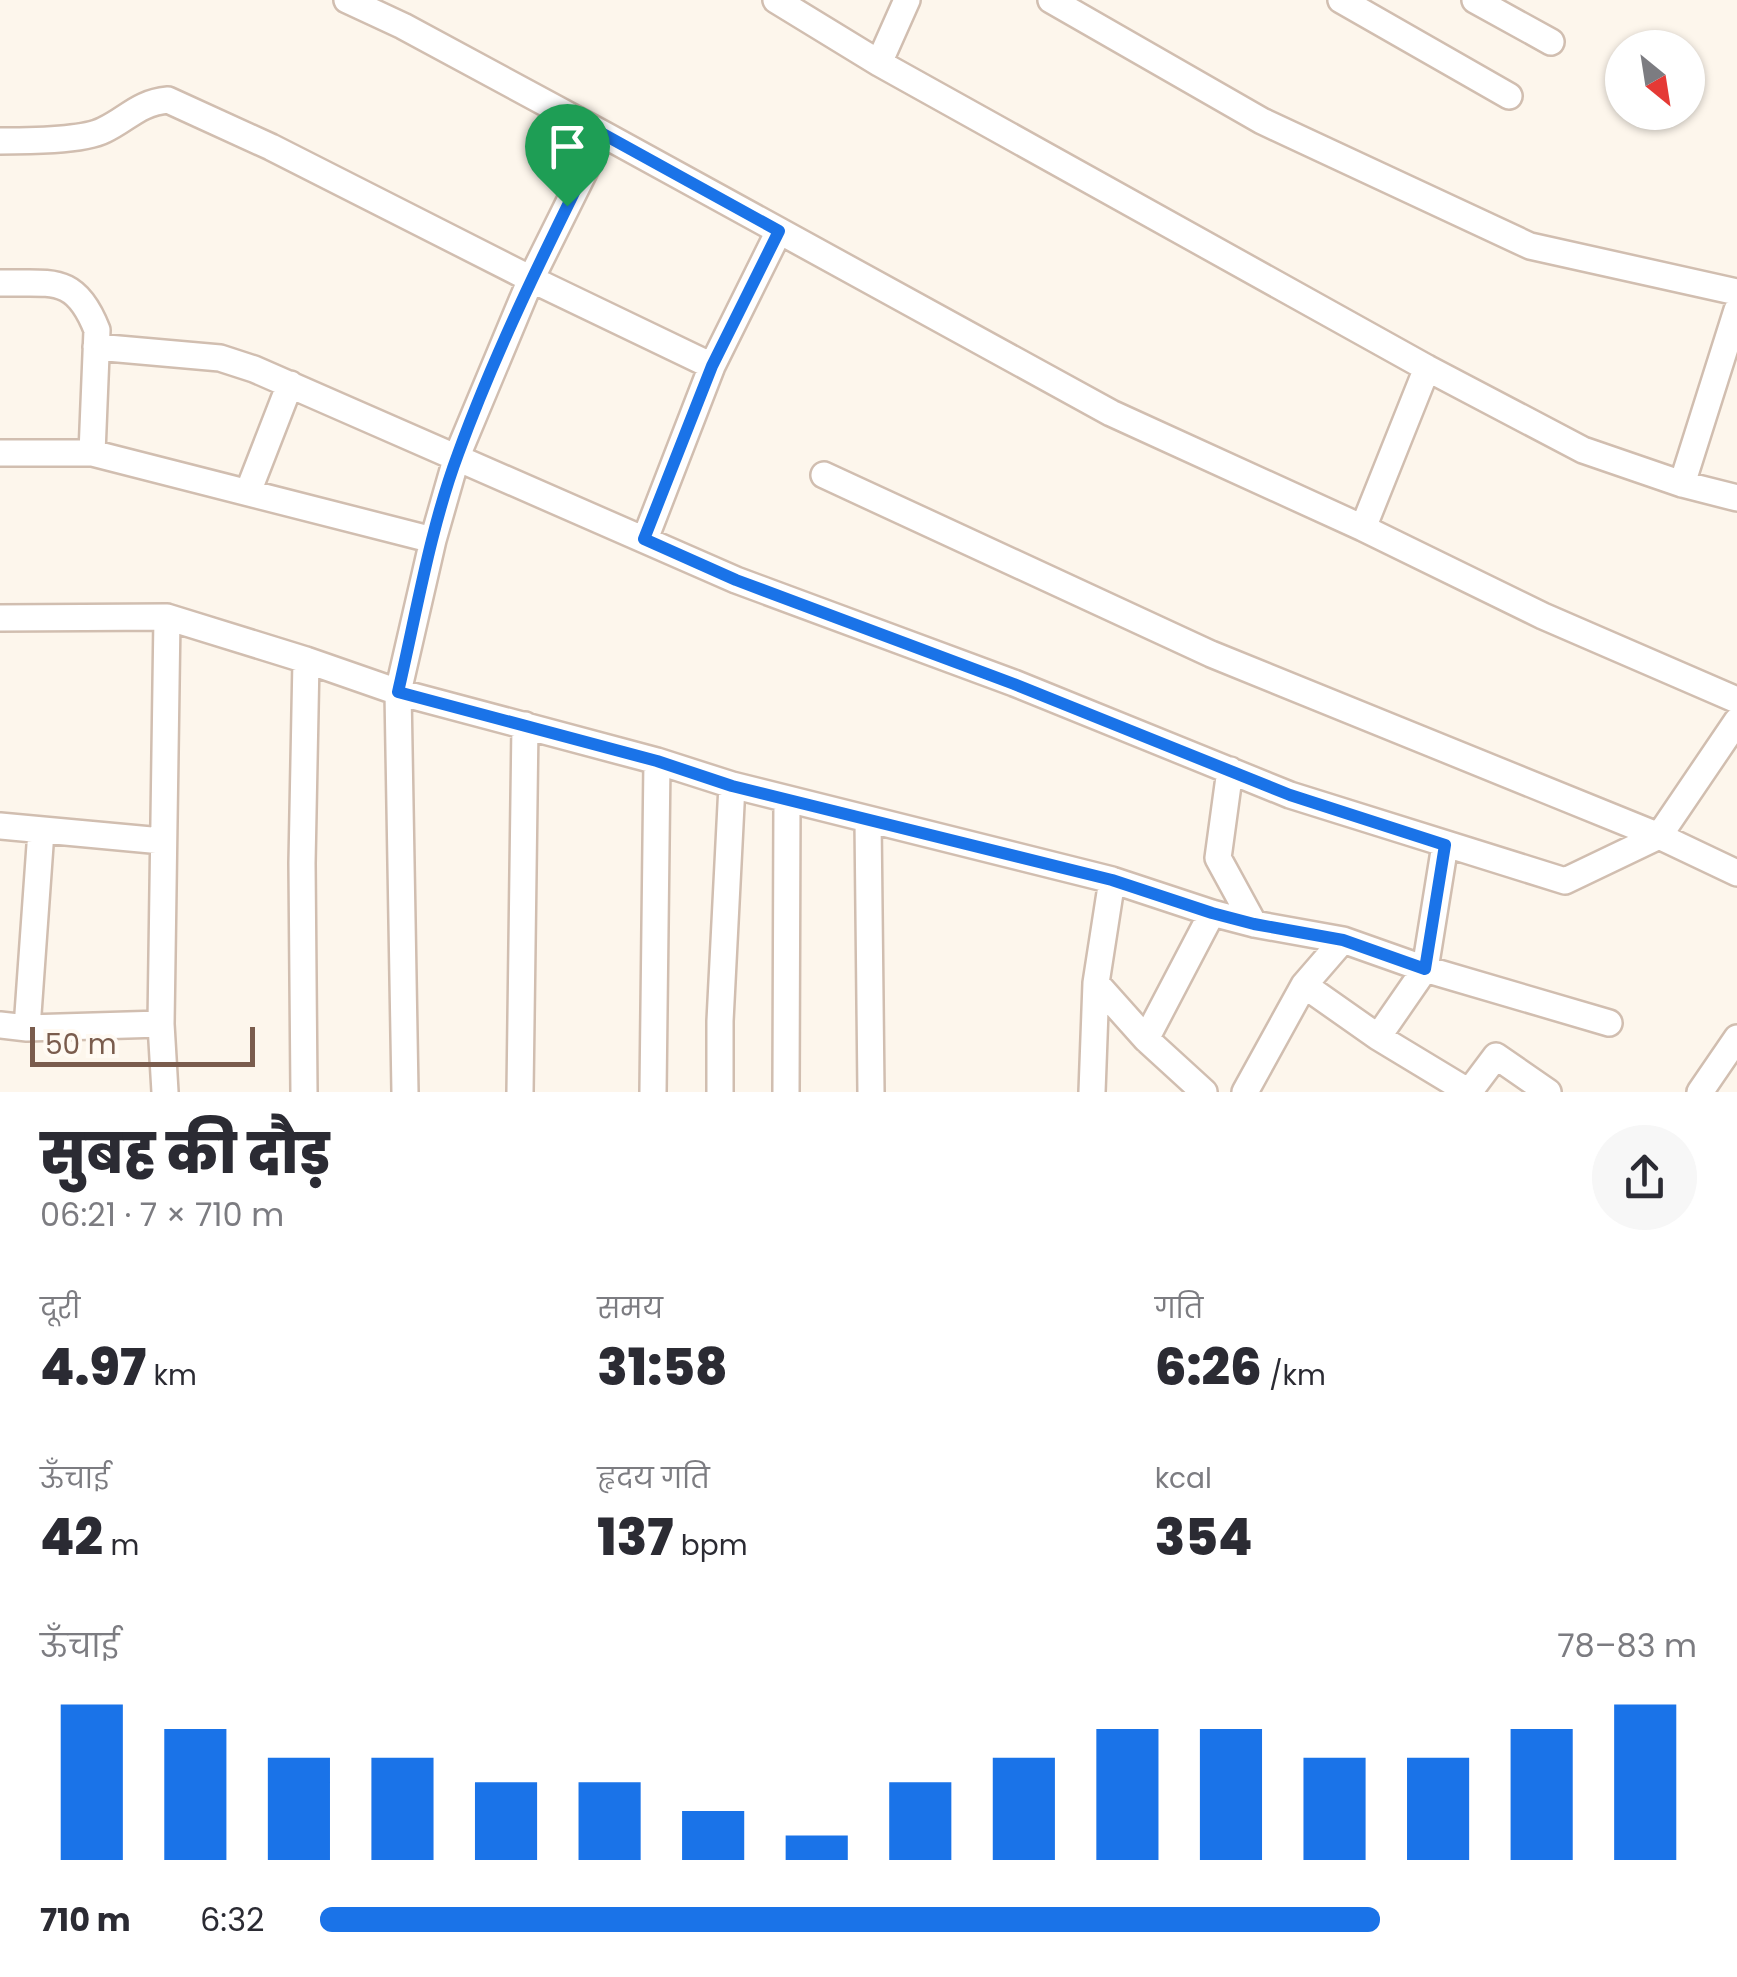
<!DOCTYPE html>
<html lang="hi">
<meta charset="utf-8">
<style>
body{margin:0;font-family:Poppins,"Noto Sans Devanagari",sans-serif;background:#f7f7f7;color:#2b2b33;height:100vh;display:flex;flex-direction:column;font-size:38px;white-space:nowrap}
*{box-sizing:border-box;margin:0}
p{font-size:32px;color:#7c7c81}
.icon{flex:none;width:55px;height:55px;fill:none;stroke:currentColor;stroke-width:2;stroke-linecap:round;stroke-linejoin:round}
.map{position:relative;height:1092px;overflow:hidden}
.drawer{display:flex;flex-direction:column;background:#fff;flex:1}
.drawer>*{flex:none}
.needle{width:65px;rotate:150deg}
.controls{position:absolute;left:1605px;top:30px;display:grid;gap:20px}
.controls a{display:grid;place-items:center;width:100px;height:100px;border-radius:50%;background:#fff;box-shadow:0 2px 8px #0004;font-size:50px}
.scale{position:absolute;left:30px;bottom:25px;width:225px;box-sizing:border-box;padding-left:10px;border:5px solid #7a5c4d;border-top:0;font-size:28px;line-height:35px;white-space:nowrap;color:#7a5c4d;-webkit-text-stroke:8px #fffaf3;paint-order:stroke}
.pin{position:absolute;display:grid;place-items:center;width:85px;height:85px;color:#fff;margin:-102px -42px;border-radius:50% 50% 50% 0;rotate:-45deg;box-shadow:0 0 10px #0007}
.pin .icon{rotate:45deg}
.round{display:grid;place-items:center;flex:none;width:105px;height:105px;border-radius:52px;background:#f7f7f7}
.overview{display:flex;align-items:center;justify-content:space-between;height:170px;padding:0 40px}
h1{font-size:55px;font-weight:800;line-height:75px}
.figures{display:grid;grid-template-columns:repeat(3,1fr);gap:15px;height:170px;padding:10px 40px}
.figures div{display:grid;align-content:center}
.figures b{font-size:50px;font-weight:800}
.figures small{font-size:28px;font-weight:400}
.figures p{font-size:28px}
.chart{height:280px;padding:20px 40px}
.chart p{display:flex;justify-content:space-between}
.chart svg{width:100%;height:180px;margin-top:10px;stroke:#1a73e8;stroke-width:6}
ul{padding:0 40px;list-style:none;font-size:32px}
li{display:grid;grid-template-columns:160px 120px 1fr;align-items:center;height:75px}
li i{height:25px;border-radius:12px;background:#1a73e8}
.map>svg:first-child{display:block}
.lines{fill:none;stroke-linecap:round;stroke-linejoin:round}
.street-casing{stroke:#d1beb0;stroke-width:30}
.street{stroke:#fff;stroke-width:25}
.route-casing{stroke:#fff;stroke-width:20}
.route{stroke:#1a73e8;stroke-width:12}
</style>
<div class="map">
<svg width="1737" height="1092" viewBox="0 0 1737 1092">
<rect width="100%" height="100%" fill="#fdf6ec"/>
<g class="lines">
<defs>
<path id="street" d="M347,0L403,26L603,134L1111,413L1363,528L1543,616L1737,700
M776,0L879,63L1427,368L1583,450L1682,484L1737,498
M1051,0L1262,121L1530,246L1737,292
M1341,0L1509,96
M1475,0L1551,42
M879,63L907,0
M0,141C25,141 83,141 104,130C129,118 138,103 168,100L271,147L531,279L712,366
M0,283C52,284 75,274 97,330L92,453
M96,347L220,358L254,369L736,580L1014,683L1290,795L1565,881L1659,836L1737,721
M0,453H92L433,540
M824,475L1211,654L1659,836L1737,873
M1682,484L1737,310
M248,492L290,384
M1363,528L1427,368
M645,539L712,366L779,231
M0,618L167,617L306,660L398,692L657,761L732,785L1112,880L1212,913L1254,924L1343,940L1425,969L1609,1023
M1230,770L1218,858L1254,924
M868,820L871,1092
M0,826L162,841
M1096,983L1146,1039
M1304,985L1378,1037L1469,1092
M0,1025L27,1028L161,1024
M27,1028L41,831
M1378,1037L1425,969L1445,845
M165,1092L161,1024L167,617
M304,1092L302,863L306,660
M405,1092L398,692L433,540L457,456L531,279L603,134
M520,1092L525,725
M653,1092L657,761
M720,1092V1021L732,785
M786,1092L787,799
M1092,1092L1096,983L1112,880
M1204,1092L1146,1039L1212,913
M1245,1092L1304,985L1343,940
M1469,1092L1496,1056L1548,1092
M1700,1092L1737,1038"/>
</defs>
<use href="#street" class="street-casing"/>
<use href="#street" class="street"/>
</g>
<g class="lines">
<defs>
<path id="route" d="M603,134L779,231L712,366L644,539L736,580L1014,684L1290,795L1445,845L1425,969L1343,940L1254,924L1212,913L1112,880L732,786L657,761L398,692C416,615 430,529 458,454C498,344 551,239 603,134Z"/>
</defs>
<use href="#route" class="route-casing"/>
<use href="#route" class="route"/>
</g>
</svg>
<div class="controls">
<a><svg class="needle" viewBox="-14 -14 28 28"><path d="M0-13l5 13h-10z" fill="#e53935"/><path d="M0 13l5-13h-10z" fill="#7c7c81"/></svg></a>
</div>
<div class="scale">50 m</div>
<div class="pin" style="left:567px;top:206px;background:#1e9e55"><svg class="icon" aria-label="arrive" viewBox="0 0 24 24"><path d="M6 21V4h12l-3 4 3 4H6"/></svg></div>
</div>
<section class="drawer">
<div class="overview"><div><h1>सुबह की दौड़</h1><p>06:21 · 7 × 710 m</p></div><a class="round"><svg class="icon" aria-label="share" viewBox="0 0 24 24"><path d="M12 15V3M7 8l5-5 5 5M5 13v7h14v-7"/></svg></a></div>
<div class="figures">
<div><p>दूरी</p><b>4.97<small> km</small></b></div>
<div><p>समय</p><b>31:58</b></div>
<div><p>गति</p><b>6:26<small> /km</small></b></div>
</div>
<div class="figures">
<div><p>ऊँचाई</p><b>42<small> m</small></b></div>
<div><p>हृदय गति</p><b>137<small> bpm</small></b></div>
<div><p>kcal</p><b>354</b></div>
</div>
<div class="chart"><p><span>ऊँचाई</span>78–83 m</p>
<svg viewBox="0 0 160 44" preserveAspectRatio="none"><path d="M5 44V6M15 44V12M25 44V19M35 44V19M45 44V25M55 44V25M65 44V32M75 44V38M85 44V25M95 44V19M105 44V12M115 44V12M125 44V19M135 44V19M145 44V12M155 44V6"/></svg>
</div>
<ul>
<li><b>710 m</b>6:32<i style="width:77%"></i></li>
</ul>
</section>
